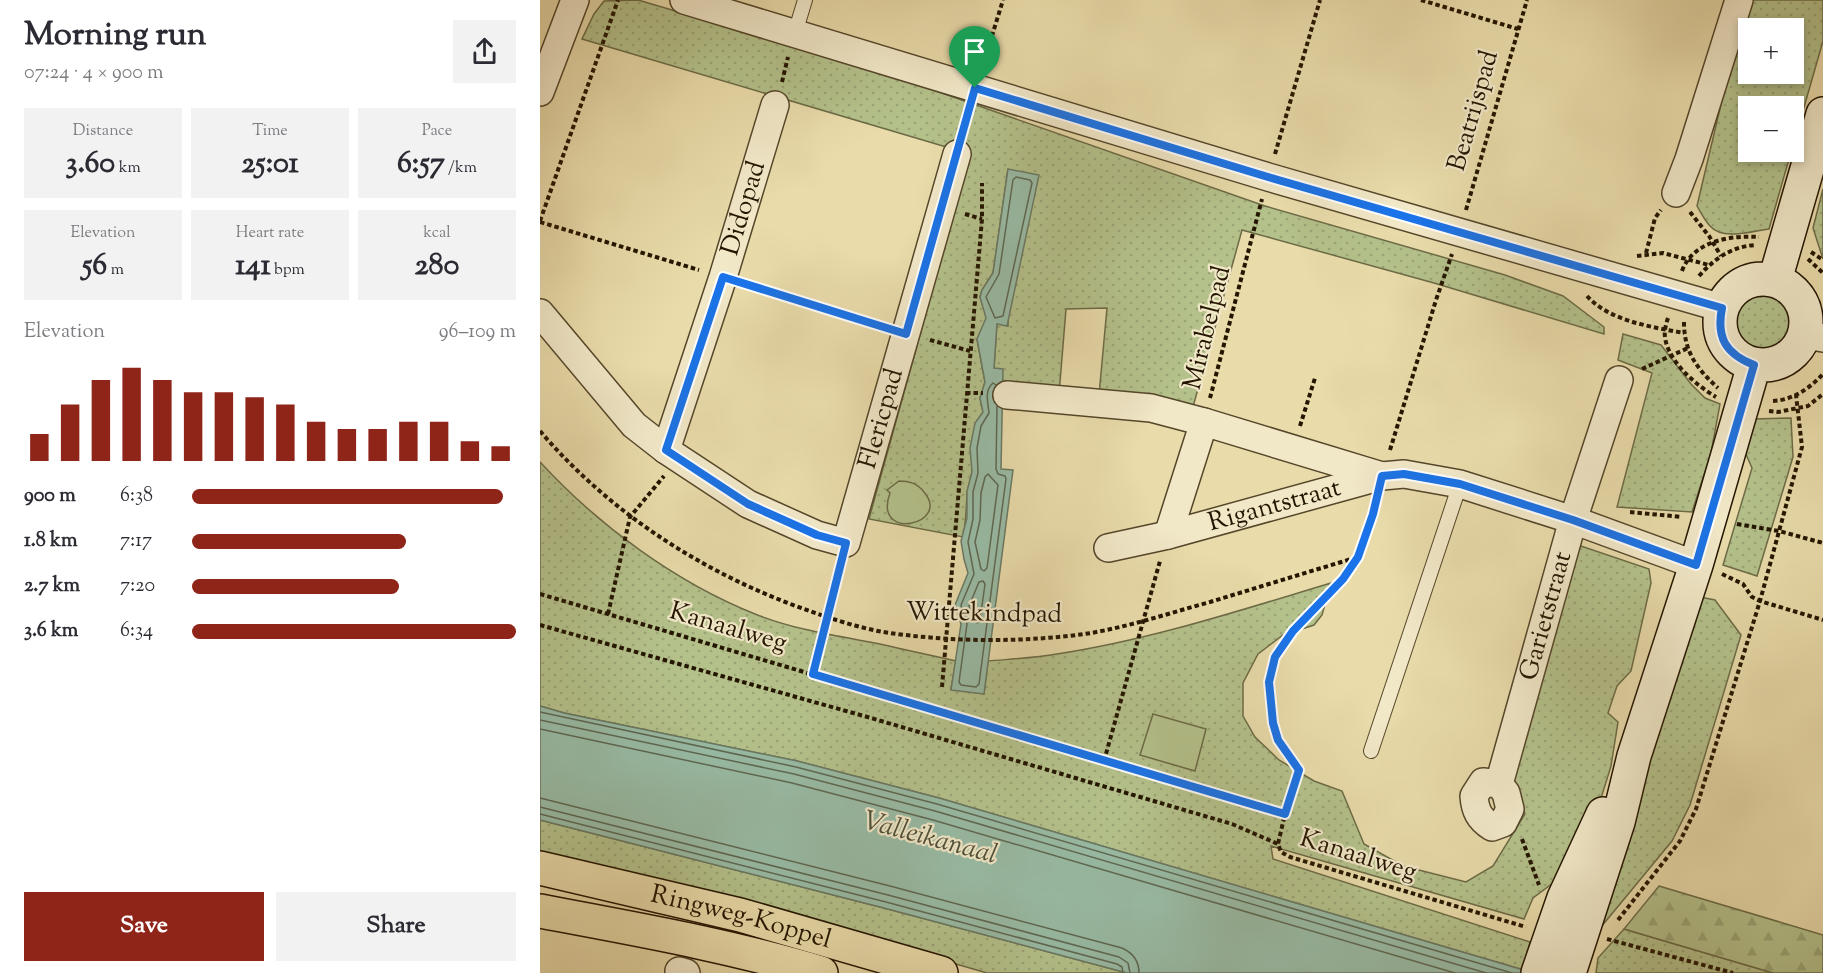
<!DOCTYPE html>
<meta charset="utf-8">
<style>
body{margin:0;font-family:"Sorts Mill Goudy",serif;background:#f2f2f3;color:#2b2b33;height:100vh;display:flex;flex-direction:column;font-size:22px;white-space:nowrap}
*{box-sizing:border-box;margin:0}
p{font-size:20px;color:#7c7c81}
.icon{flex:none;width:33px;height:33px;fill:none;stroke:currentColor;stroke-width:2;stroke-linecap:round;stroke-linejoin:round}
.map{position:relative;flex:1;overflow:hidden}
.details{display:flex;flex-direction:column;background:#fff;width:540px}
.details>*{flex:none}
.controls{position:absolute;left:1198px;top:18px;display:grid;gap:12px}
.controls a{display:grid;place-items:center;width:66px;height:66px;border-radius:0px;background:#fff;box-shadow:0 3px 9px #0003;font-size:30px}
.pin{position:absolute;display:grid;place-items:center;width:51px;height:51px;color:#fff;margin:-62px -26px;border-radius:50% 50% 50% 0;rotate:-45deg;box-shadow:0 0 6px #0007}
.pin .icon{rotate:45deg}
.round{display:grid;place-items:center;flex:none;width:63px;height:63px;border-radius:0px;background:#f2f2f3}
.summary{display:flex;align-items:center;justify-content:space-between;height:102px;padding:0 24px}
h1{font-size:33px;font-weight:800;line-height:45px}
.metrics{display:grid;grid-template-columns:repeat(3,1fr);gap:9px;height:102px;padding:6px 24px}
.metrics div{display:grid;align-content:center;border-radius:0px;background:#f2f2f3;text-align:center}
.metrics b{font-size:30px;font-weight:800}
.metrics small{font-size:16px;font-weight:400}
.metrics p{font-size:16px}
.chart{height:168px;padding:12px 24px}
.chart p{display:flex;justify-content:space-between}
.chart svg{width:100%;height:108px;margin-top:6px;stroke:#8f2418;stroke-width:6}
.cta{display:flex;gap:12px;margin-top:auto;padding:12px 24px}
.cta a{flex:1;height:69px;border-radius:0px;background:#8f2418;color:#fff;font-size:24px;font-weight:800;line-height:69px;text-align:center}
.cta a+a{background:#f2f2f3;color:#2b2b33}
ul{padding:0 24px;list-style:none;font-size:20px}
li{display:grid;grid-template-columns:96px 72px 1fr;align-items:center;height:45px}
li i{height:15px;border-radius:8px;background:#8f2418}
main{display:flex;flex:1;min-height:0}
.map>svg:first-child{display:block}
.grass{fill:url(#grass-dots);stroke:#6c6b46;stroke-width:1.5;fill-rule:evenodd}
.forest{fill:url(#forest-firs);stroke:#6c6b46;stroke-width:1.5}
.park{fill:#b4c18b;stroke:#6c6b46;stroke-width:1.5}
.water{fill:#98bba5;stroke:#6a7963;stroke-width:1.5}
.lines{fill:none;stroke-linecap:round;stroke-linejoin:round}
.shore{stroke:#5e6852;stroke-width:1.5}
.lane-casing{stroke:#55462a;stroke-width:16}
.street-casing{stroke:#55462a;stroke-width:30}
.secondary-casing{stroke:#241500;stroke-width:36}
.primary-casing{stroke:#241500;stroke-width:36}
.path{stroke:#241500;stroke-width:4;stroke-dasharray:4.5 3;stroke-linecap:butt}
.lane{stroke:#f1e8c8;stroke-width:14}
.street{stroke:#f1e8c8;stroke-width:27}
.secondary{stroke:#f1e8c8;stroke-width:33}
.primary{stroke:#e9dbaa;stroke-width:33}
.route-casing{stroke:#fff;stroke-width:12}
.route{stroke:#1a73e8;stroke-width:8}
.labels{text-anchor:middle;dominant-baseline:central;stroke-width:4.5;stroke-linejoin:round;paint-order:stroke}
.street-label{font-size:26px;fill:#241500;stroke:#f1e8c8}
.water-label{font-size:27px;font-style:italic;fill:#4d4f3a;stroke:#f1e8c8}
</style>
<main>
<section class="details">
<div class="summary"><div><h1>Morning run</h1><p>07:24 · 4 × 900 m</p></div><a class="round"><svg class="icon" aria-label="share" viewBox="0 0 24 24"><path d="M12 15V3M7 8l5-5 5 5M5 13v7h14v-7"/></svg></a></div>
<div class="metrics">
<div><p>Distance</p><b>3.60<small> km</small></b></div>
<div><p>Time</p><b>25:01</b></div>
<div><p>Pace</p><b>6:57<small> /km</small></b></div>
</div>
<div class="metrics">
<div><p>Elevation</p><b>56<small> m</small></b></div>
<div><p>Heart rate</p><b>141<small> bpm</small></b></div>
<div><p>kcal</p><b>280</b></div>
</div>
<div class="chart"><p><span>Elevation</span>96–109 m</p>
<svg viewBox="0 0 160 44" preserveAspectRatio="none"><path d="M5 44V33M15 44V21M25 44V11M35 44V6M45 44V11M55 44V16M65 44V16M75 44V18M85 44V21M95 44V28M105 44V31M115 44V31M125 44V28M135 44V28M145 44V36M155 44V38"/></svg>
</div>
<ul>
<li><b>900 m</b>6:38<i style="width:96%"></i></li>
<li><b>1.8 km</b>7:17<i style="width:66%"></i></li>
<li><b>2.7 km</b>7:20<i style="width:64%"></i></li>
<li><b>3.6 km</b>6:34<i style="width:100%"></i></li>
</ul>
<div class="cta"><a>Save</a><a>Share</a></div>
</section>
<div class="map">
<svg width="1283" height="973" viewBox="0 0 1283 973">
<defs>
<pattern id="grass-dots" width="8" height="8" patternUnits="userSpaceOnUse" patternTransform="scale(1.5)"><rect width="8" height="8" fill="#b4c18b"/><path d="M2 2h.1M6 6h.1" fill="none" stroke="#9ba576" stroke-width="1.8" stroke-linecap="round"/></pattern>
<pattern id="forest-firs" width="22" height="20" patternUnits="userSpaceOnUse" patternTransform="scale(1.5)"><rect width="22" height="20" fill="#b4c18b"/><path d="M5 1l3.5 6h-7zM16 11l3.5 6h-7z" fill="#9ba576"/></pattern>
</defs>
<rect width="100%" height="100%" fill="#e9dbaa"/>
<filter id="stains"><feTurbulence type="fractalNoise" baseFrequency=".00333" numOctaves="4"/><feColorMatrix values="0 0 0 0 .2 0 0 0 0 .09 0 0 0 0 .02 0 0 0 .5 -.17"/></filter>
<radialGradient id="worn" r=".72"><stop offset=".6" stop-color="#630" stop-opacity="0"/><stop offset="1" stop-color="#630" stop-opacity=".3"/></radialGradient>
<path class="grass" d="M98,0L336,70L725,206L965,275L1023,296L1064,327V334L894,283L702,230L653,407L559,395L567,308L526,309L519,394L462,388L454,368L457,323L468,326V169L453,273L442,290L440,297L447,318L437,339L445,382L440,398L443,412C429,433 433,447 432,471C431,479 428,487 427,495C426,509 426,523 423,537L329,519L430,154L42,39L54,14L64,1Z
M1210,0H1283V41L1254,142V106H1209V152H1251L1229,229C1212,231 1183,241 1170,226C1165,221 1161,213 1157,206L1190,66ZM1209,28H1254V74H1209Z
M1283,189V259L1273,228Z
M1194 323a28 28 0 1 1 56 0a28 28 0 1 1-56 0Z
M1083,334L1121,345L1151,384L1165,398L1180,404L1171,453L1152,512L1077,507L1112,373L1078,360Z
M1251,418L1253,457L1217,576L1183,565L1212,468L1205,452L1213,419Z
M0,462C58,525 135,582 215,614C255,630 298,636 340,644C365,650 390,655 416,661L411,689L444,694L448,661C471,659 494,658 517,654C610,640 701,610 791,583L782,615L774,625L743,635L718,654L703,683V716L715,737L739,760L774,781L802,791L824,844L863,866L926,882L953,866L985,814L972,780L1035,544L1109,569L1111,583L1091,671L1077,686L1068,713L1078,722L1071,766L1062,795L1013,883L993,898L984,919L731,846L733,859L990,942L983,970L399,798L257,761L24,713L0,706Z
M1160,597L1175,600L1201,635L1150,805L1132,841L1047,944Z
M0,820L344,908L587,973H447L281,925L0,856Z
M1084,929L1233,973H1056L1058,958Z"/>
<path class="forest" d="M1119,886L1283,935V973H1233L1084,929Z"/>
<path class="park" d="M359,481C369,481 377,483 384,492C412,525 332,542 350,493L347,490Z
M613,714L666,729L655,771L600,755Z"/>
<path class="water" d="M468,169L499,175L467,326L457,324L454,368L463,369L461,469L473,470L444,694L411,690L421,624L415,605L428,573L424,559L421,541L427,518V491L432,472L430,448L435,423L443,412L440,398L445,382L437,339L446,318L440,297L442,290L453,273Z
M0,706L24,713L257,761L399,798L994,973H587L344,908L0,820Z"/>
<g class="lines">
<path class="shore" d="M476,177L490,180L492,183L463,316L455,318L446,297L459,274L473,180Z
M456,385L453,383C444,391 448,402 449,413L441,426L437,448L438,473L433,492V519L428,542L434,574L421,605L427,624L419,682L421,685L436,687L439,684L466,479L465,476L458,474L456,469L457,406
M448,474L458,485L447,568L444,571L441,569L435,542L440,520L441,493L445,477Z
M443,581L445,584L440,620L437,623L429,606L439,582Z
M0,712L256,767L397,804L972,973
M0,720L254,774L395,811L946,973
M0,729L252,783L393,820L915,973
M0,798L350,886L582,948C593,953 599,961 599,973
M0,807L348,895L579,957L588,963L590,973
M0,814L346,902L577,964L582,967L583,973"/>
<defs>
<path id="lane" d="M255,33L265,0
M831,751L920,484"/>
<g id="street">
<path d="M144,0L728,177L1182,308"/>
<path d="M0,92L35,0"/>
<path d="M1136,193L1149,159L1199,0"/>
<path id="s1" d="M0,313L94,425L126,450L208,504L277,535L306,543L417,154"/>
<path d="M1265,335L1283,338"/>
<path d="M467,395L611,408L664,422"/>
<path id="s2" d="M126,450L183,277L235,105"/>
<path d="M628,535L664,422L842,476"/>
<path id="s3" d="M568,548L628,535L842,476L864,474L920,484L1033,520L1156,565"/>
<path id="s4" d="M959,784L966,793L970,809L963,823L952,827C939,819 935,810 934,796L943,782L959,784L1033,520L1079,380"/>
<path d="M139,971L146,973"/>
</g>
<path id="secondary" d="M1180 322a43 43 0 1 1 86 0a43 43 0 1 1-86 0Z
M1235,280L1283,114
M998,973L1024,898L1063,814
M1029,973L1078,822L1094,756L1156,565L1214,365"/>
<g id="primary">
<path id="s5" d="M0,868L200,915L401,973"/>
<path d="M0,911C95,929 188,945 281,973"/>
</g>
</defs>
<use href="#lane" class="lane-casing"/>
<use href="#street" class="street-casing"/>
<use href="#secondary" class="secondary-casing"/>
<use href="#primary" class="primary-casing"/>
<path class="path" d="M881,0L978,29
M443,65L463,0
M242,82L248,57
M423,131L428,112
M735,154L780,0
M926,210L987,0
M1150,212L1169,236L1181,256
M425,214L442,219
M0,221L78,0
M0,222L159,270
M1271,252L1283,260
M1106,253L1115,218L1121,210
M1097,256L1123,253L1169,265
M1268,259L1283,273
M1142,271C1153,241 1190,235 1219,237
M1159,276C1174,259 1192,246 1216,245
M207,284L343,327
M1047,296C1069,321 1112,327 1144,333
M1128,318C1126,324 1124,331 1125,337C1128,362 1156,385 1176,397
M1144,322C1144,352 1157,369 1178,388
M390,340L430,351
M1102,369L1148,348
M426,393H443
M670,398L722,199
M1233,401C1253,400 1270,388 1283,374
M1229,411L1238,412L1268,406L1283,394
M760,426L775,378
M0,431C70,513 163,573 264,609C289,618 316,627 343,632C408,642 485,643 551,633C591,626 630,613 670,602C719,587 768,572 818,557L835,504
M850,450L896,300L912,254
M1090,512L1142,517
M1197,524L1239,531L1283,543
M1182,574L1203,584L1212,597L1220,601L1283,620
M0,594L745,814L738,844L741,852L750,857L986,927
M68,614L90,517L124,476
M0,625L331,718L692,824L738,844
M273,674L299,567
M402,687L442,219V183
M564,761L620,561
M745,814L759,770L738,739L733,723L729,682L735,657L753,631L803,579L817,558
M982,839L999,885
M1078,920L1140,841L1156,809L1220,601L1262,447L1256,395
M1067,939L1193,973"/>
<use href="#lane" class="lane"/>
<use href="#street" class="street"/>
<use href="#secondary" class="secondary"/>
<use href="#primary" class="primary"/>
</g>
<g class="lines">
<defs>
<path id="route" d="M435,88L728,177L1182,308C1176,338 1186,354 1214,365L1156,565L1033,520L920,484L864,474L842,476L833,514L818,557L803,579L753,631L735,657L729,682L733,723L738,740L759,770L745,814L273,674L306,543L277,535L208,504L126,450L183,277L366,334Z"/>
</defs>
<use href="#route" class="route-casing"/>
<use href="#route" class="route"/>
</g>
<g class="labels">
<g class="street-label">
<text transform="translate(934 111) rotate(-74)">Beatrijspad</text>
<text stroke="none"><textPath href="#s2" startOffset="254">Didopad</textPath></text>
<text transform="translate(668 328) rotate(-76)">Mirabelpad</text>
<text stroke="none"><textPath href="#s1" startOffset="520">Flericpad</textPath></text>
<text stroke="none"><textPath href="#s3" startOffset="172">Rigantstraat</textPath></text>
<text transform="translate(444 614) rotate(1)">Wittekindpad</text>
<text stroke="none"><textPath href="#s4" startOffset="300">Garietstraat</textPath></text>
<text transform="translate(188 628) rotate(16)">Kanaalweg</text>
<text transform="translate(818 856) rotate(17)">Kanaalweg</text>
<text stroke="none"><textPath href="#s5" startOffset="207">Ringweg-Koppel</textPath></text>
</g>
<g class="water-label">
<text transform="translate(390 839) rotate(15)">Valleikanaal</text>
</g>
</g>
<rect width="100%" height="100%" filter="url(#stains)"/>
<rect width="100%" height="100%" fill="url(#worn)"/>
</svg>
<div class="controls">
<a>+</a>
<a>−</a>
</div>
<div class="pin" style="left:435px;top:88px;background:#1e9e55"><svg class="icon" aria-label="arrive" viewBox="0 0 24 24"><path d="M6 21V4h12l-3 4 3 4H6"/></svg></div>
</div>
</main>
